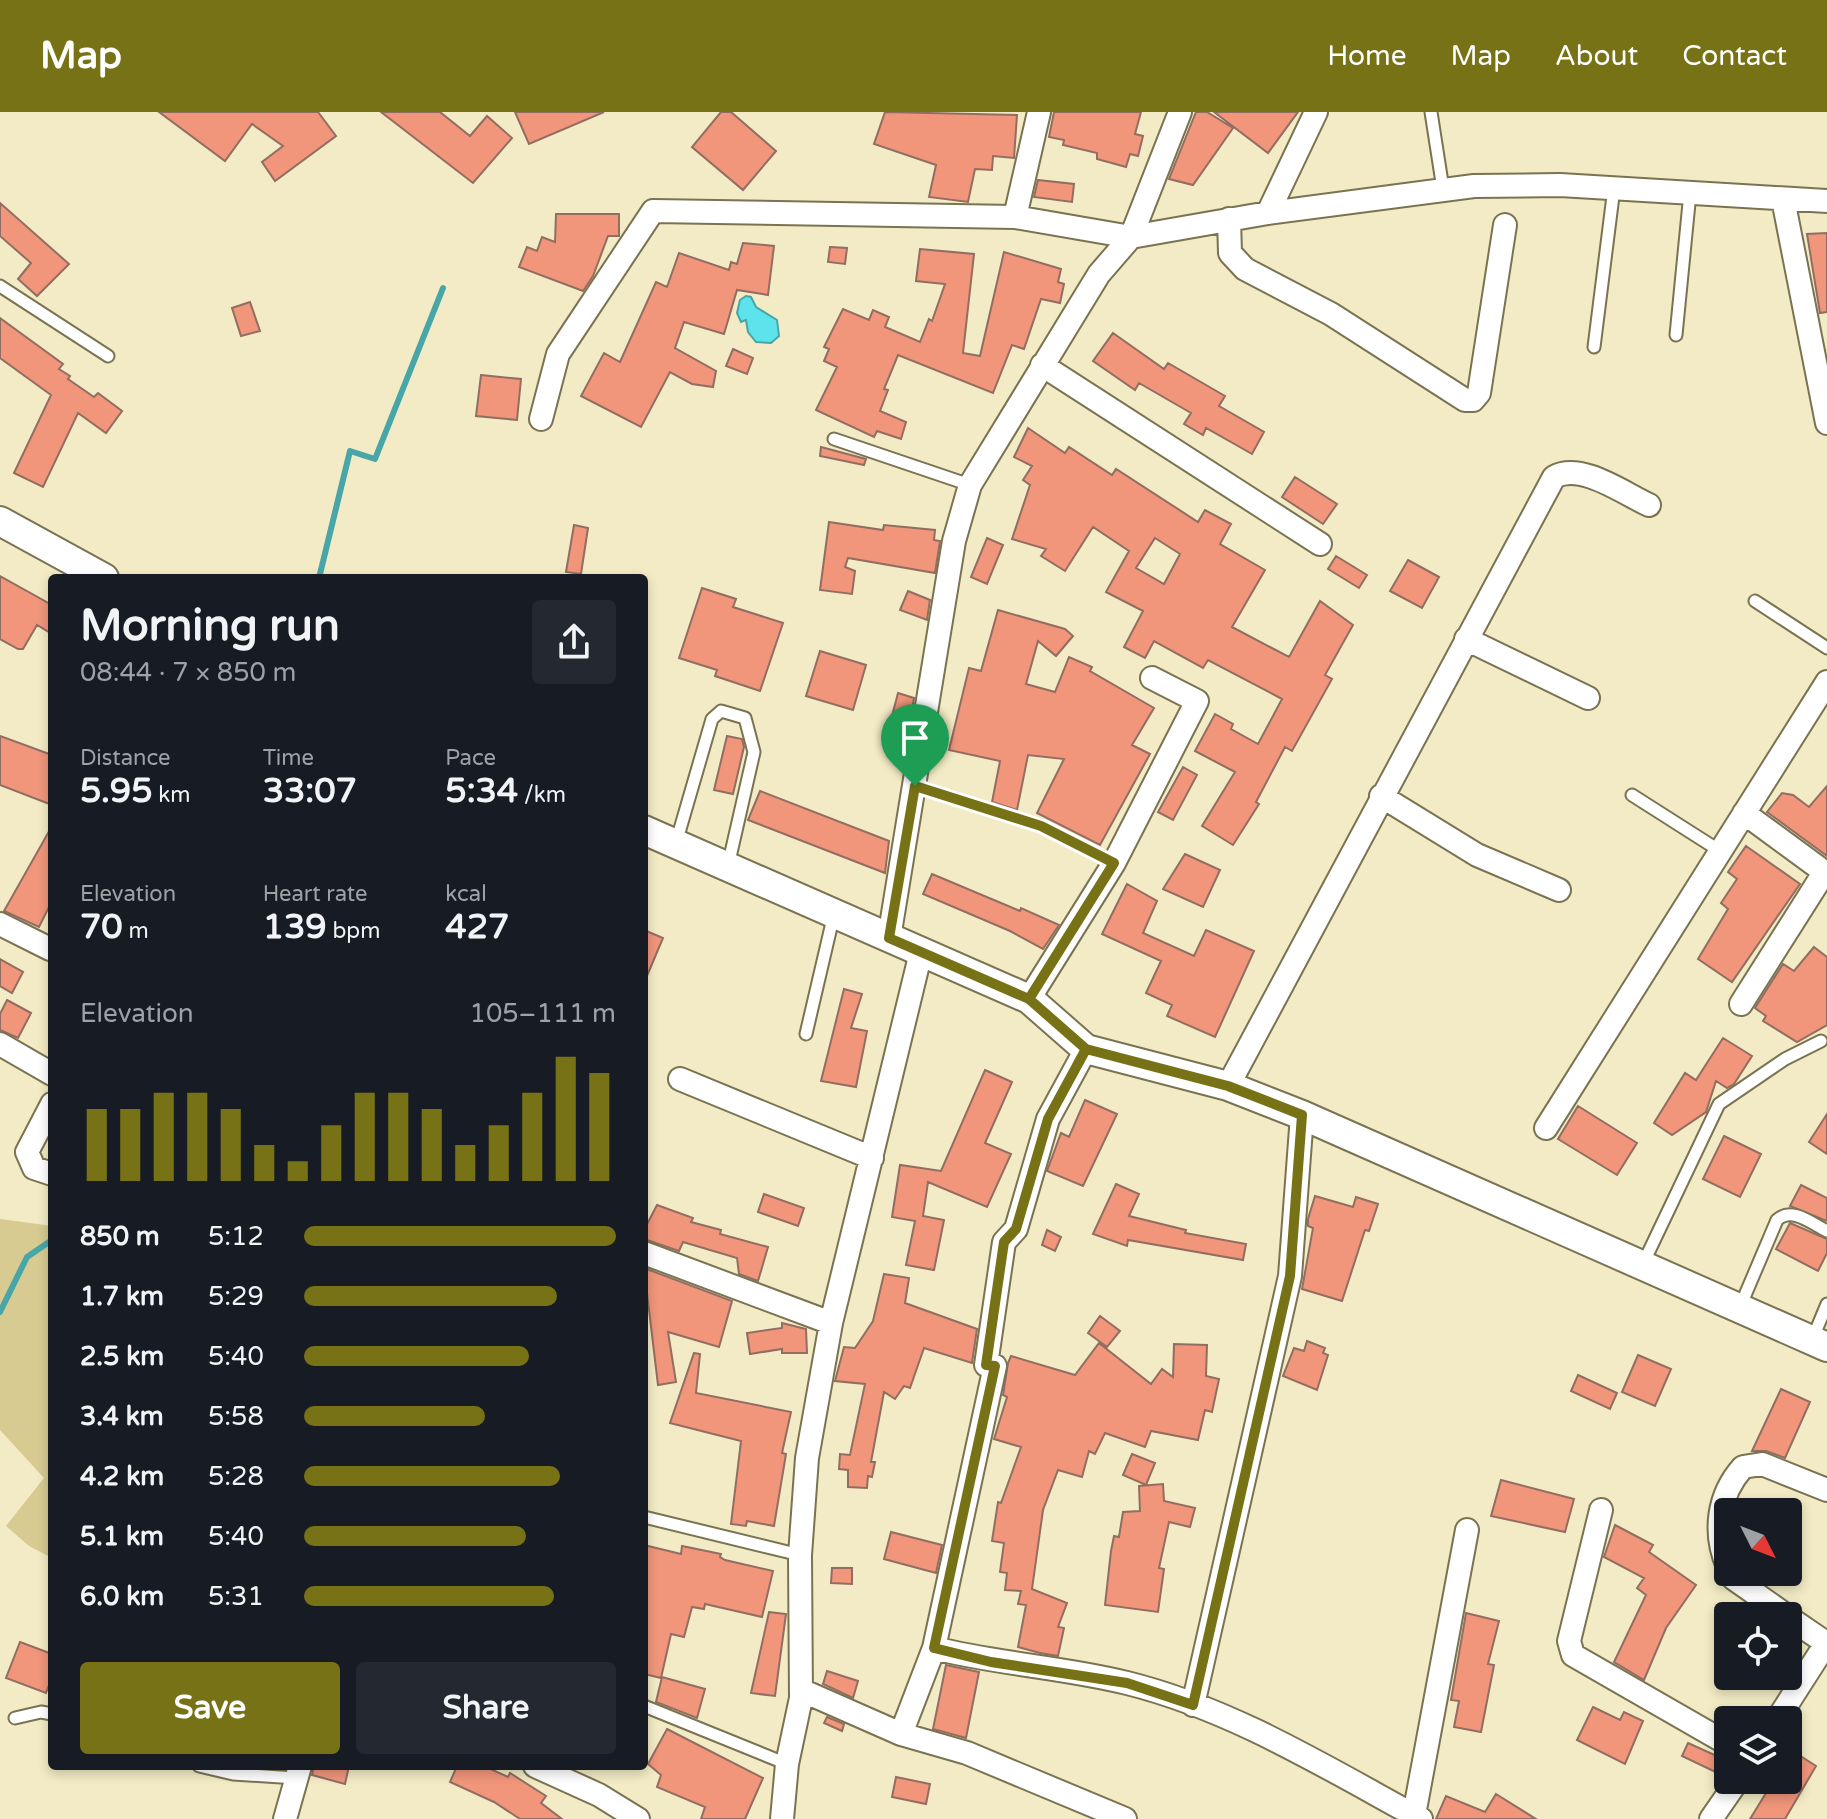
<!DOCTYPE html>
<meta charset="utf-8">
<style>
body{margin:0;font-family:"Varela Round",sans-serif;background:#242831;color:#f1f3f6;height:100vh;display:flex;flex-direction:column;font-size:30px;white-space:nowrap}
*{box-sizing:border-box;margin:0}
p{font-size:26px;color:#9ea1a6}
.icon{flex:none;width:44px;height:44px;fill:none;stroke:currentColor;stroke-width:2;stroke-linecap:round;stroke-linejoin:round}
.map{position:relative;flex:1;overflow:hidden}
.drawer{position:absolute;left:48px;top:462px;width:600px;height:1196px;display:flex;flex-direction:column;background:#171b24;border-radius:8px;box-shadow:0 4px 12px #0003}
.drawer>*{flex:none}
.needle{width:52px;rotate:132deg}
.tools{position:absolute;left:1714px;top:1386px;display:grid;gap:16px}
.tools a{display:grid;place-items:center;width:88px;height:88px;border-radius:8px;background:#171b24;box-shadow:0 4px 12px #0003;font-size:40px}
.pin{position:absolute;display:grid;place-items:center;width:68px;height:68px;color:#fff;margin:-82px -34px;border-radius:50% 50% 50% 0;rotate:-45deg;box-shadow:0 0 8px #0007}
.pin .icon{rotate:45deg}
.round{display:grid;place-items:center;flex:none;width:84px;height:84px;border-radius:8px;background:#242831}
.summary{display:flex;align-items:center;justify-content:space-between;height:136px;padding:0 32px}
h1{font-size:44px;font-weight:700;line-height:60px}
.figures{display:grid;grid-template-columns:repeat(3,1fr);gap:12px;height:136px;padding:8px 32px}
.figures div{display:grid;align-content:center}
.figures b{font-size:34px;font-weight:700}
.figures small{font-size:22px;font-weight:400}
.figures p{font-size:22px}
.chart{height:224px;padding:16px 32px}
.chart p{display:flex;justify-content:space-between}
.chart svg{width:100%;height:144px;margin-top:8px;stroke:#777215;stroke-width:6}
.button{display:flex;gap:16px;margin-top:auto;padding:16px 32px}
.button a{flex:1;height:92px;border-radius:8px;background:#777215;color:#fff;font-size:32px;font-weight:700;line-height:92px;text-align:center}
.button a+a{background:#242831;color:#f1f3f6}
ul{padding:0 32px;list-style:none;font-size:26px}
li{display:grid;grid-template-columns:128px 96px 1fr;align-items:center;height:60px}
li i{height:20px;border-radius:10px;background:#777215}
header{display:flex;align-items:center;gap:48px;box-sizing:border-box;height:112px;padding:0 40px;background:#777215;color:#fff}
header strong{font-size:38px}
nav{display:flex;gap:44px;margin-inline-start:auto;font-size:28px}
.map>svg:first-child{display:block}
.green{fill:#d7cb92}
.water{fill:#5de3ec;stroke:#49a6a8;stroke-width:2}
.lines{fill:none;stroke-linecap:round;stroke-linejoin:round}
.stream{stroke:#49a6a8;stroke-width:6}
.building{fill:#f1967b;stroke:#926d62;stroke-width:2;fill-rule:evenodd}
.service-casing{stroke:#7a7351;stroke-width:15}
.minor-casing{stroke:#7a7351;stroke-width:26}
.tertiary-casing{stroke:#7a7351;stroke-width:32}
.service{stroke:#fff;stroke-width:11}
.minor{stroke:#fff;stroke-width:22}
.tertiary{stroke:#fff;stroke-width:28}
.route-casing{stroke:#fff;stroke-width:16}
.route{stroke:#777215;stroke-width:10}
</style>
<header>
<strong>Map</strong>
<nav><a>Home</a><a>Map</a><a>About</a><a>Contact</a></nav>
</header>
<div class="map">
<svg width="1827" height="1707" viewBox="0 0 1827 1707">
<rect width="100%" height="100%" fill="#f2ebc5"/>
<path class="green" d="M0,1107L52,1114V1446L29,1434L6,1414L44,1366L0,1318Z"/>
<path class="water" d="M746,184L751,185L756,195L777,208L779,224L771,231L756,230L748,220L746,208L741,210L737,201L740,188Z"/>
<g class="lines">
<path class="stream" d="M319,466L350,339L375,347L443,176
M0,1200L27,1145L52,1128"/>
</g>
<path class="building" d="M159,0H318L336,24L275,69L262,50L283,34L252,12L225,49Z
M381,0H440L470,24L487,4L512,26L473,71Z
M515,0H604L529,32Z
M721,0H731L776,39L743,78L692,35Z
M885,0L1017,3L1014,46L993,44L992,58L975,57L968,90L929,85L936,53L874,32Z
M1054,0H1141L1135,22L1143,24L1138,44L1130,42L1126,55L1097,47V41L1063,33L1064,28L1049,25Z
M1196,0H1207L1233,16L1193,73L1169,67Z
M1214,0H1298L1268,41Z
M1038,68L1074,72L1072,90L1034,85Z
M0,91L69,152L37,184L18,167L31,151L0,124Z
M556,102H619V124H608L593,164L583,179L519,155L527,135L537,139L542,125L555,130Z
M1827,121V200L1820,201L1807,122Z
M743,131L774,134L768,183L737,178L724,222L684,210L675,236L716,259L713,275L692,272L670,260L641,315L581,284L604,241L620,250L656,170L667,175L679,141L729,158L731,150L737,152Z
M830,135L847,136L845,152L828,150Z
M920,137L974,142L963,241L980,244L1004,140L1061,157L1058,170L1064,172L1060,191L1041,187L1024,237L1012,233L993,281L898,243L884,277L888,278L880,299L906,310L901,327L877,319L874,325L816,298L837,255L824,249L829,237L824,235L843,197L869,208L873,198L889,205L885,215L920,230L929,207L932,209L945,172L916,169Z
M250,190L260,219L241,224L232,196Z
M0,206L63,252L59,257L70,264L68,267L94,285L98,281L122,299L106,321L78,301L43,375L14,361L51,283L0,246Z
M1113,221L1164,257L1168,251L1225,284L1219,294L1264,320L1252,342L1206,316L1203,323L1184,312L1191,301L1139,271L1135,278L1093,249Z
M733,237L753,246L747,262L726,254Z
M481,263L521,267L517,308L476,304Z
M1028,316L1065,341L1069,335L1112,363L1116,357L1198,410L1205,398L1231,412L1220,432L1265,458L1232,515L1289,545L1320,489L1353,513L1325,563L1332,567L1292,639L1285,635L1256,690L1259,692L1233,733L1202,714L1235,660L1195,639L1215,602L1233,612L1231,617L1258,632L1282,587L1208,548L1203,556L1154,529L1145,546L1124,535L1143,499L1106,480L1129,439L1093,415L1065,459L1041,444L1046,437L1012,427L1030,373L1023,368L1032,354L1014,345ZM1155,426L1180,442L1164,472L1136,456Z
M821,335L866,347L864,353L820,344Z
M1295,365L1337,392L1323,412L1282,385Z
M829,410L883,418L884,413L935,418L934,428L940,429L935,461L848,446L845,455L855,459L852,482L820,478Z
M574,413L588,416L581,462L566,460Z
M987,426L1003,433L987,472L971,465Z
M1336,444L1367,463L1359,476L1328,457Z
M1408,448L1439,465L1422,496L1390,479Z
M0,464L52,493V522L37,513L23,537H18L0,527Z
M702,476L736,487L733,495L783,511L760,579L715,564L717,558L679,546Z
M908,479L930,488L927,508L900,498Z
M998,498L1065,517L1073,524L1056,544L1038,529L1026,572L1055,580L1069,545L1092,555L1090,559L1154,596L1132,633L1150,642L1100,733L1037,701L1064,647L1028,643L1017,698L992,690L1000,649L949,638L969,556L981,559Z
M820,539L866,553L853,598L806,584Z
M898,581L914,586L910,610L892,604Z
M0,624L52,643V693L0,673Z
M727,624L742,627L744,635L733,682L714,678Z
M1183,655L1197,663L1173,708L1158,700Z
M1827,674V744L1767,700L1782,681L1793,683L1809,695Z
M760,679L889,729L885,761L748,708Z
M52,714V789L39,815L4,799Z
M1746,734L1800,772L1732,870L1698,847L1728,797L1721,791L1737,767L1728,760Z
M1185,742L1220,758L1203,795L1163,777Z
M932,762L1020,799L1021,796L1059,813L1043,837L1010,819L923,782Z
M1127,772L1157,789L1143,821L1194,844L1206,818L1254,839L1215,925L1167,904L1172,893L1146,881L1161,849L1102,822Z
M644,818L663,826L644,871Z
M1814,835L1827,845V913L1797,930L1763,909L1766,904L1755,896L1783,852L1794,859Z
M0,847L23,860L12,881L0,874Z
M844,877L862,882L851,916L867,919L856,975L821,969Z
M7,888L31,901L18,926L0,918V902Z
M1723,926L1752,944L1734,972L1727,976L1716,969L1706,1000L1672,1023L1654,1011L1685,961L1696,968Z
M985,958L1012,970L985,1031L1011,1042L987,1095L928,1070L923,1104L944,1108L934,1158L906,1153L915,1109L892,1105L900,1053L941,1059Z
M1085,988L1117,1002L1083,1074L1047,1059L1061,1021L1069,1025Z
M1578,994L1637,1031L1617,1063L1558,1027Z
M1827,1002V1042L1809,1030Z
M1724,1024L1761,1042L1740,1085L1703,1067Z
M1116,1072L1139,1082L1129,1104L1186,1118L1185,1121L1246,1132L1243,1148L1128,1128L1127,1134L1093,1122Z
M1801,1073L1827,1086V1109L1790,1094Z
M764,1082L804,1096L798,1114L758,1100Z
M1315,1084L1353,1095L1356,1085L1378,1092L1369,1119L1365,1118L1342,1189L1302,1177L1313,1116L1308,1114V1107Z
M657,1093L693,1106L691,1110L721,1118L720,1122L768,1135L758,1169L739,1162L737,1146L683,1130L679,1139L644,1127V1118Z
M1790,1111L1827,1127V1141L1818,1159L1776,1137Z
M1047,1118L1061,1125L1055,1139L1042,1133Z
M644,1156L732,1189L719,1235L668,1220L676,1270L658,1273Z
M884,1162L909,1166L905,1191L977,1217L972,1251L924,1236L910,1276L904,1274L895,1287L884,1280L871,1350H875L872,1365L868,1364L867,1376L848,1375V1358L839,1357L840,1342L850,1343L865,1272L835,1269L844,1235L855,1236L873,1209Z
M1100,1204L1120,1219L1107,1235L1088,1221Z
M782,1211L806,1217L807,1241H782V1237L750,1242L747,1221L782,1216Z
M1307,1229L1325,1236L1323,1241L1328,1243L1317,1278L1283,1264L1294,1236L1304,1239Z
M1099,1231L1151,1272L1162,1257L1173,1265L1174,1232L1207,1233L1206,1264L1219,1267L1212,1300L1205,1298L1198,1328L1151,1319L1145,1335L1105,1321L1095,1342L1089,1339L1082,1365L1058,1358L1043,1398L1032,1477L1067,1491L1058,1515L1064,1516L1058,1544L1040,1541L1018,1535L1026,1493L1018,1492L1021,1479L1005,1478L1007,1461L1000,1460L1004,1431L992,1429L998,1390L1001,1391L1021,1335L994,1327L1007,1285L1003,1283L1008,1251L1011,1244L1075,1263Z
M694,1241L700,1242L696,1281L791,1300L782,1341L786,1342L774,1414L747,1409L746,1414L731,1412L741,1329L670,1311Z
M1638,1243L1671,1257L1655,1294L1622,1280Z
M1578,1263L1617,1281L1610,1297L1571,1279Z
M1781,1277L1810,1290L1785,1346L1766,1339H1752Z
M1132,1342L1155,1351L1146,1373L1123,1363Z
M1501,1368L1574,1387L1565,1420L1491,1404Z
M1163,1372L1164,1389L1195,1396L1190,1415L1169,1410L1159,1456L1164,1457L1158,1500L1105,1493L1111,1439L1114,1424L1119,1425L1123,1400L1140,1399L1139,1374Z
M1615,1413L1653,1433L1649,1440L1696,1473L1666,1516L1644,1568L1614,1550L1646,1483L1637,1476L1644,1466L1604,1445Z
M891,1420L942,1433L936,1461L884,1447Z
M644,1433L681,1442L682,1434L721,1442L720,1445L725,1448L773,1459L762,1505L705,1492L704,1497L692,1495L684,1525L671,1522L661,1566L644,1562Z
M832,1456H852V1472L831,1471Z
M769,1500L786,1502L775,1584L751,1581Z
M1466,1501L1499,1509L1488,1552L1494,1553L1481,1620L1454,1615L1459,1589L1451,1588Z
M20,1530L52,1542V1565L46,1581L6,1566Z
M946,1553L979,1560L966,1626L933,1617Z
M827,1559L858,1569L853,1586L823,1572Z
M662,1565L705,1577L697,1606L656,1590Z
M1593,1595L1620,1608L1624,1600L1643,1609L1625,1652L1577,1628Z
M827,1605L844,1612L842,1619L824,1611Z
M667,1617L763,1666L745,1707H701L705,1695L657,1675L661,1663L648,1652Z
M1688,1631L1728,1649L1724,1664L1682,1644Z
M1788,1636L1816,1654L1785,1707H1750L1774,1668H1788Z
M314,1654H349L345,1672L312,1663Z
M457,1654H484L508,1665L510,1661L546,1684L541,1691L562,1707H520L494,1690L450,1670Z
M896,1665L930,1672L926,1692L892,1685Z
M1496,1682L1536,1707H1436L1446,1684L1485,1700Z"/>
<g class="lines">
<defs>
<path id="service" d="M1431,0L1443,77
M0,174L108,244
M1676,223L1690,81
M1594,235L1614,76
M834,327L970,373
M1755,489L1827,536
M915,674L1041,714L1114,751
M1632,683L1720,739
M676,731L712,607L721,599L745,606L754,640L728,754
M806,922L834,802
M1642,1154L1719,992L1785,947L1821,929
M1740,1195L1777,1108C1792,1094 1812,1112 1827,1119
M1812,1228L1827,1192
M644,1405L800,1443
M644,1594L787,1652
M15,1606L41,1600L52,1602
M199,1654L233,1662L296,1666"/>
<path id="minor" d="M1783,87L1827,311
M1268,101L1316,0
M1015,105L1039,0
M1229,107L1230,141L1245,157L1331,202L1465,288H1473L1479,281L1505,113
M1042,253L1320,432
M541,307L558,242L653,99L1015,105L1131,125L1268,101L1474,74L1560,73L1827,89
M1466,527L1588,586
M1381,684L1477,743L1559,778
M0,812L50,837
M889,826L954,429L970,373L1099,162L1131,125L1180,0
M1029,887L1114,751L1197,589L1152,566
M1741,892L1822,764L1819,756L1744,701
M0,932L52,962
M680,967L872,1046
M1228,974L1554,365C1581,350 1623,381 1649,393
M52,992L27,1040L34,1056L52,1062
M1546,1016L1827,570
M644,1141L831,1211
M1601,1398L1569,1529L1573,1543L1728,1632
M1728,1455C1713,1420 1718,1383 1743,1355L1762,1352L1827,1378
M1730,1460L1733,1466L1787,1504
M1788,1505L1826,1531
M934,1536C997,1552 1063,1555 1127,1571C1232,1597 1327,1656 1421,1707
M801,1578L901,1622L967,1641L1125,1707
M1193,1593L1290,1164L1302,1003
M1777,1608L1827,1530
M901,1622L934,1536L995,1254L986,1253L1004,1130L1016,1117L1048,1007L1086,937
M535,1654L599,1683L638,1707
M1414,1703L1467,1418
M285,1707L300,1654
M782,1707L787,1652L801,1586L800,1443L807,1346L831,1211L921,840
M1711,1707L1738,1668"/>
<path id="tertiary" d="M0,409L104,466
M644,718L1029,887L1086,937L1228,974L1302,1003L1827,1235"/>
</defs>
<use href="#service" class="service-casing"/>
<use href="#minor" class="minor-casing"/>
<use href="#tertiary" class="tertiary-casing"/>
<use href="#service" class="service"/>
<use href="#minor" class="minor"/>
<use href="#tertiary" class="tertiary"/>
</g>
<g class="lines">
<defs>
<path id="route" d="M915,674L889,826L1029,887L1086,937L1048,1007L1016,1117L1004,1130L986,1253L995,1254L934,1536L991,1550L1127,1571L1193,1593L1290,1164L1302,1003L1228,974L1086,937L1029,887L1114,751L1041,714L915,674"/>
</defs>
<use href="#route" class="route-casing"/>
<use href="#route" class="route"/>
</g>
</svg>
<div class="tools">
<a><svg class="needle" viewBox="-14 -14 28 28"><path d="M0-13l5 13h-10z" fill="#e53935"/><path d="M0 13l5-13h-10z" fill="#9ea1a6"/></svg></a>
<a><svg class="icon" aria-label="locate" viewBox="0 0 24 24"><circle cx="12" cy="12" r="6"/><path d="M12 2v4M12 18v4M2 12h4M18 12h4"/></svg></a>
<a><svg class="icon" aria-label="layers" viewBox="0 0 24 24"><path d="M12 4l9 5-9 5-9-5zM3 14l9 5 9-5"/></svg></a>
</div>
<div class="pin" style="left:915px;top:674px;background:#1e9e55"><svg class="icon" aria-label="arrive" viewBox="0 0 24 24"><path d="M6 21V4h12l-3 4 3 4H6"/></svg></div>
<section class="drawer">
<div class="summary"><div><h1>Morning run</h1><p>08:44 · 7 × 850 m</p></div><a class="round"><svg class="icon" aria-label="share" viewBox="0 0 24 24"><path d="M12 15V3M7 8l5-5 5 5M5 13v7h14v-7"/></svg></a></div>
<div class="figures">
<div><p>Distance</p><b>5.95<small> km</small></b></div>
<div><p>Time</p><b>33:07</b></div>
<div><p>Pace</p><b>5:34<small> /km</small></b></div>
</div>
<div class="figures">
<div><p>Elevation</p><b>70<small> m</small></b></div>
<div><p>Heart rate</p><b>139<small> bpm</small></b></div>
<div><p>kcal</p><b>427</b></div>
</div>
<div class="chart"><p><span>Elevation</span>105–111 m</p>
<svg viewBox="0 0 160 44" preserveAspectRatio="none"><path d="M5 44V22M15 44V22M25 44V17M35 44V17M45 44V22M55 44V33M65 44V38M75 44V27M85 44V17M95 44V17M105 44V22M115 44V33M125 44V27M135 44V17M145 44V6M155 44V11"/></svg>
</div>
<ul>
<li><b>850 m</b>5:12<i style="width:100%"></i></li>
<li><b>1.7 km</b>5:29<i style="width:81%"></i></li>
<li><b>2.5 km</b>5:40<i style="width:72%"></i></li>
<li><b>3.4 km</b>5:58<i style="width:58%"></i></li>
<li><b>4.2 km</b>5:28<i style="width:82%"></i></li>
<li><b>5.1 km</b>5:40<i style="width:71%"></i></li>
<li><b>6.0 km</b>5:31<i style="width:80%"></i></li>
</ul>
<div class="button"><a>Save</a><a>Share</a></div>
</section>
</div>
